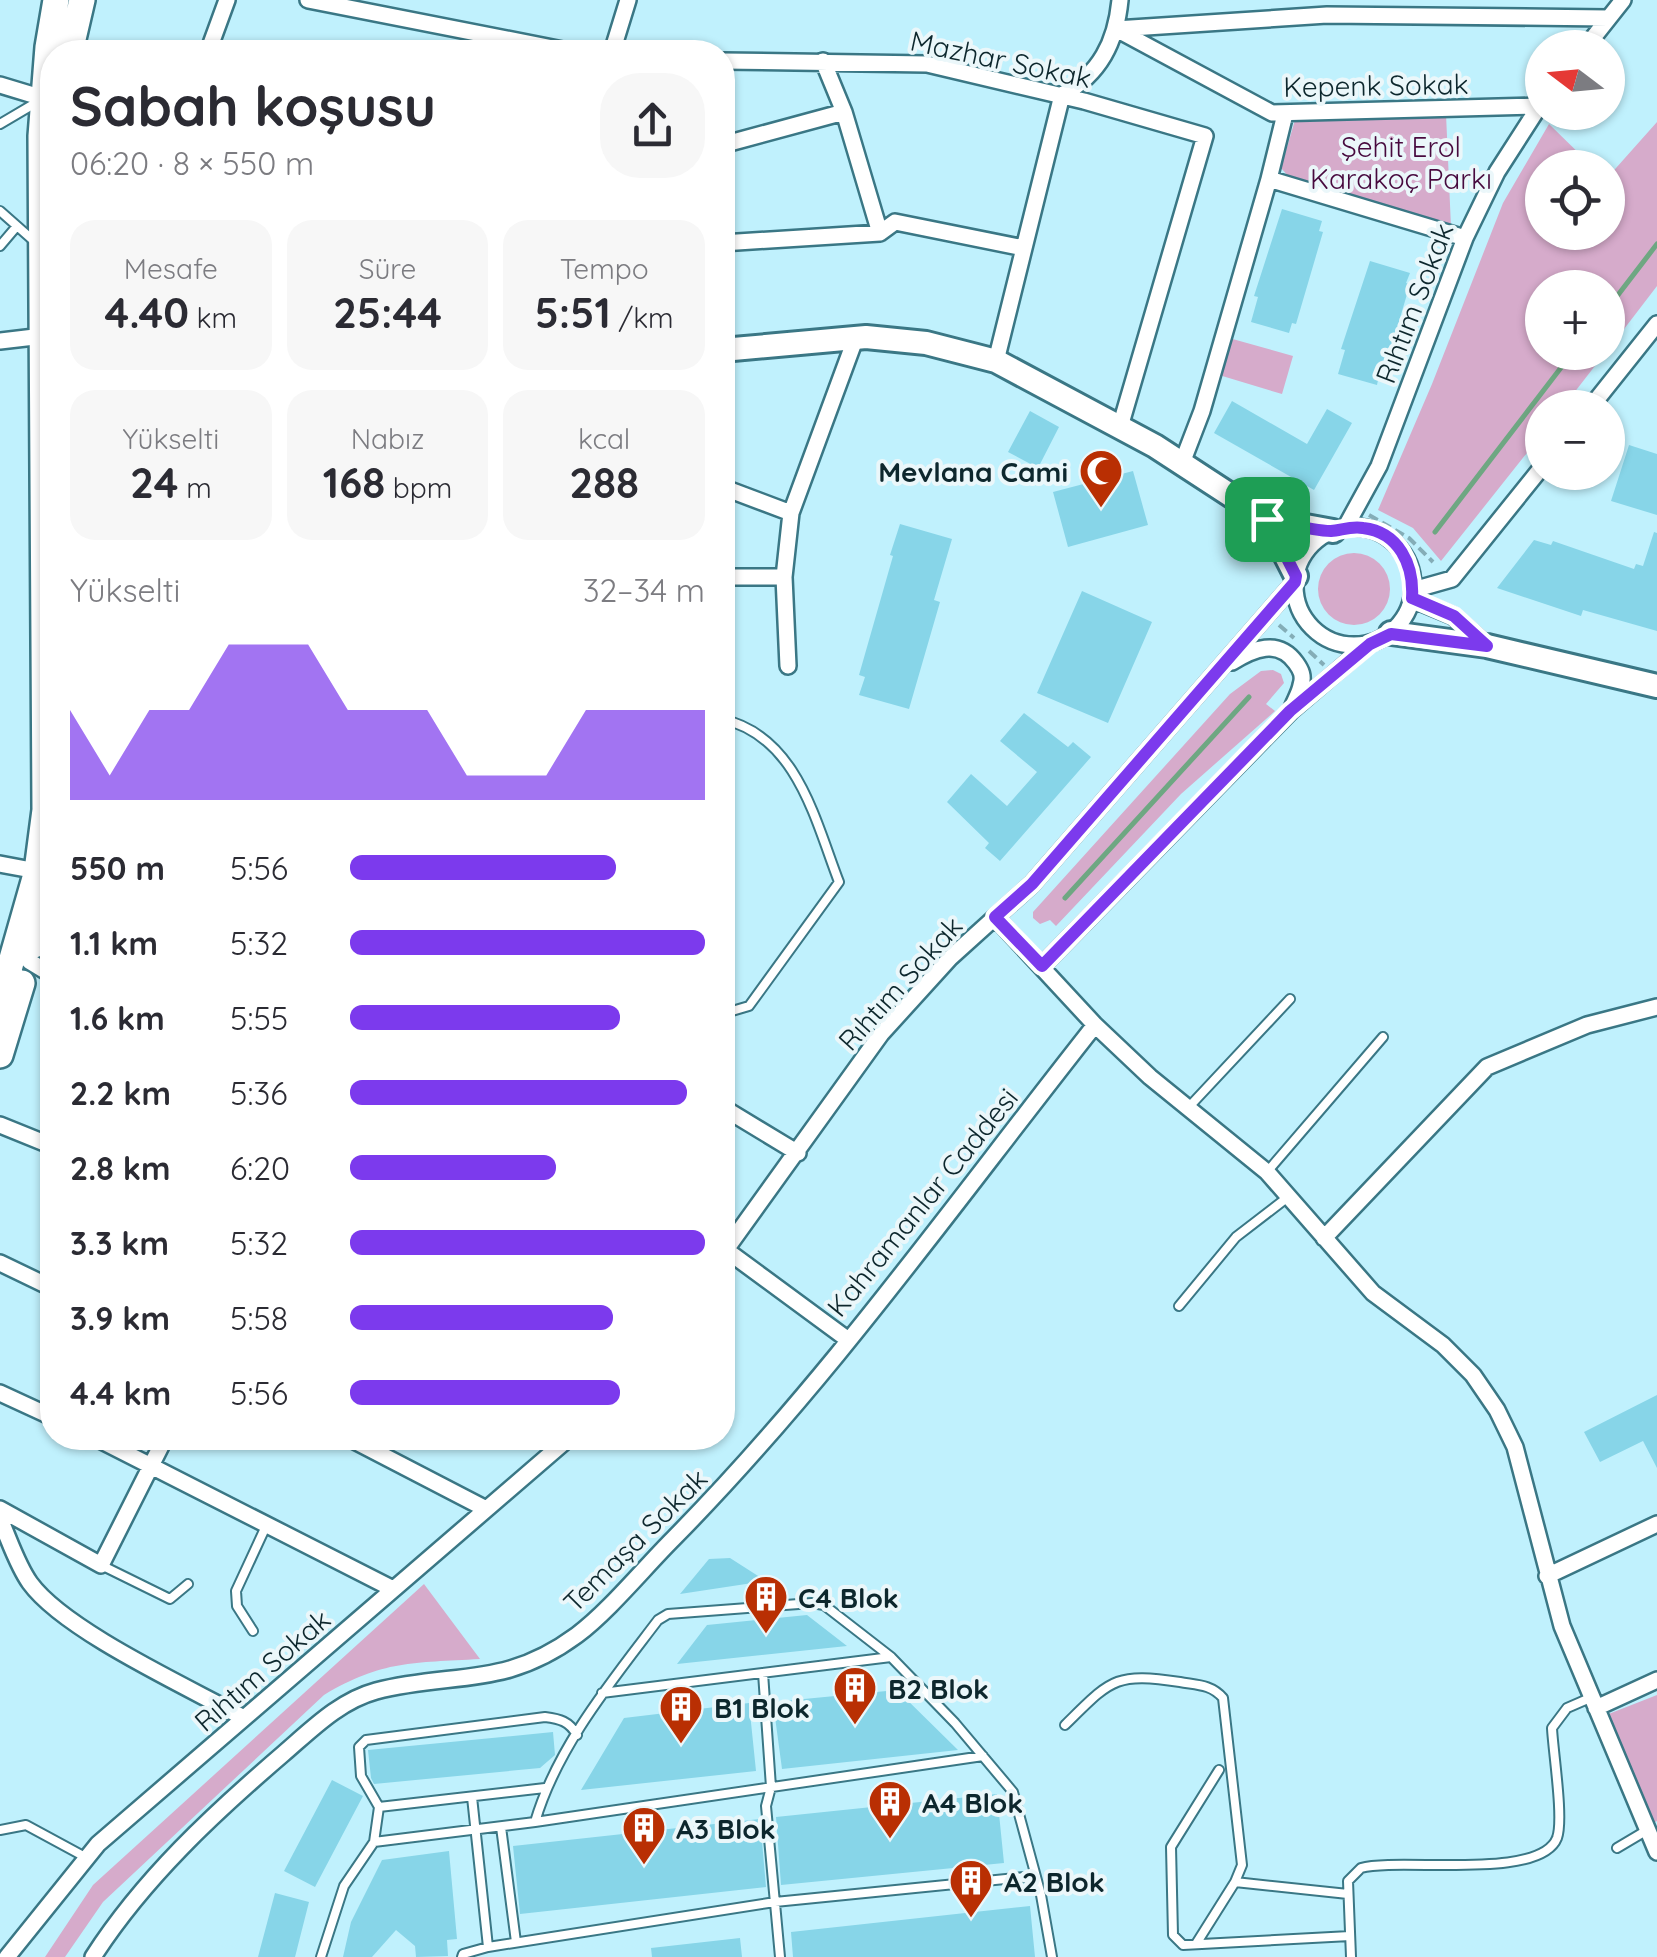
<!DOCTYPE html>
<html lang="tr">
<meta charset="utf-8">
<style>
body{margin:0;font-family:Quicksand,sans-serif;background:#f7f7f7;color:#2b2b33;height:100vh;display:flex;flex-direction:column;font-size:38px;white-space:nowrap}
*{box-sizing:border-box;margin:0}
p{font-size:32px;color:#7c7c81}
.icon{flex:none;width:55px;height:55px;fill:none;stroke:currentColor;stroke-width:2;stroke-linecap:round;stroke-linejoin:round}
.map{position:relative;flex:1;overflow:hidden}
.side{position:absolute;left:40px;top:40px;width:695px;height:1410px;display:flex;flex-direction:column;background:#fff;border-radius:40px;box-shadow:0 2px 8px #0004}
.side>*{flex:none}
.needle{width:65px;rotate:286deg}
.tools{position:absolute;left:1525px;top:30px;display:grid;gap:20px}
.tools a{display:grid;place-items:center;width:100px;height:100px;border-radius:50%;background:#fff;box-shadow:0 2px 8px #0004;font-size:50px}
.pin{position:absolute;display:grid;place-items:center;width:85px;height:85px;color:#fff;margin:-42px;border-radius:20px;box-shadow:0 5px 15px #0006}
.round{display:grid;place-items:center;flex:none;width:105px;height:105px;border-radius:40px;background:#f7f7f7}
.headline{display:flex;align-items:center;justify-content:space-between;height:170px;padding:0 30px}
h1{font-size:55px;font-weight:800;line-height:75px}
.stats{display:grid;grid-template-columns:repeat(3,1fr);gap:15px;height:170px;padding:10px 30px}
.stats div{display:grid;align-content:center;border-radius:25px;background:#f7f7f7;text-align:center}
.stats b{font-size:42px;font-weight:800}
.stats small{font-size:28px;font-weight:400}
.stats p{font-size:28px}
.chart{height:280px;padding:20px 30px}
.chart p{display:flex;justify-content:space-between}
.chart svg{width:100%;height:180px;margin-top:10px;fill:#7c3aed;opacity:.7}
ul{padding:0 30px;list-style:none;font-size:32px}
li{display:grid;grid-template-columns:160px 120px 1fr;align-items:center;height:75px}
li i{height:25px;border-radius:12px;background:#7c3aed}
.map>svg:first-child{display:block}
.green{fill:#d6abcb}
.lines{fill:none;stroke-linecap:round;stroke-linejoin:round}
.stream{stroke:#6ea782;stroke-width:5}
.building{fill:#87d5e8}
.lane-casing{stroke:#3a7785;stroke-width:12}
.street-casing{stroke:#3a7785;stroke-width:20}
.secondary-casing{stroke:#3a7785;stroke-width:28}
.primary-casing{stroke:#3a7785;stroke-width:30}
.path{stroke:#84adb7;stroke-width:4;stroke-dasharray:10 5;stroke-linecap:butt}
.lane{stroke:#fff;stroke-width:8}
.street{stroke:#fff;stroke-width:15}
.secondary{stroke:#fff;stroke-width:22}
.primary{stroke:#fff;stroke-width:25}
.route-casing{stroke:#fff;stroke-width:20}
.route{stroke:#7c3aed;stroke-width:12}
.labels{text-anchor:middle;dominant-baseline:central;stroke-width:8;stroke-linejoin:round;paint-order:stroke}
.street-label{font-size:28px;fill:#0d272d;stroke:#ebf7fa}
.park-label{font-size:28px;fill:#47093e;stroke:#ebf7fa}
.poi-label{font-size:28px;font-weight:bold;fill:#0d272d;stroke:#ebf7fa;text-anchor:start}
</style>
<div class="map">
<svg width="1657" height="1957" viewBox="0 0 1657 1957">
<rect width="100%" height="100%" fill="#c0f1fd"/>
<path class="green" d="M1446,114L1451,227L1290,178L1281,168L1295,120Z
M1657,122V286L1608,350V288H1542V352L1605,353L1563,407L1542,408V434L1441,561L1413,528L1378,510L1432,384L1503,203L1549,124L1593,167L1542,168V232H1608V177Z
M1229,338L1293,356L1282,394L1219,375Z
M1318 589a36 36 0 1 1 72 0a36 36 0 1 1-72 0Z
M1273,670L1281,674L1284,683L1266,704L1275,711L1181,794L1056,926L1050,920L1040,924L1033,918V912L1230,694L1261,671Z
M424,1584L480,1659C413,1663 383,1660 324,1695L103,1902L65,1957H45L93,1885Z
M1657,1695V1821L1648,1826L1601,1717Z"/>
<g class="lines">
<path class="stream" d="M1608,308L1657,244
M1435,532L1573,352
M1065,898L1249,697"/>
</g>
<path class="building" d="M1282,209L1322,221L1319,231L1323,232L1296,324L1292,323L1289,333L1251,322L1258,297L1254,296Z
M1370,261L1410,273L1406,283L1410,284L1383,376L1379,375L1377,385L1338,374L1345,350L1341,349Z
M1232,401L1307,444L1327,409L1352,423L1314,490L1214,433Z
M1030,411L1059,427L1038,468L1008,452Z
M1629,445L1657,454V515L1611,501Z
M1133,471L1148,525L1068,547L1053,492Z
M900,524L952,539L934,600L940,602L909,709L859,695L865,677L859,675L893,556L890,555Z
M1654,532L1657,533V631L1583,610L1581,616L1497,588L1534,540L1551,545L1553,541L1634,569L1636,564L1643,566Z
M1082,591L1152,622L1108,723L1037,693Z
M1024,713L1068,747L1073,742L1091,757L1000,861L985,848L989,843L947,802L971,774L1007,806L1037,772L1000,741Z
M1657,1395V1468L1643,1441L1600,1462L1584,1432Z
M730,1558L766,1581L680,1594L709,1559Z
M807,1615L847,1646L677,1664L707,1625Z
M897,1690L958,1750L782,1769L773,1702Z
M749,1703L756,1771L581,1790L624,1718Z
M553,1732L555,1755L540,1768L374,1784L371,1778L368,1750Z
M332,1780L363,1796L315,1887L284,1871Z
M997,1794L1004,1863L781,1885L776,1817Z
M760,1819L766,1887L520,1914L513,1846Z
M449,1851L457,1939L447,1940L448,1956L416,1957L415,1946L396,1930L372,1957H343L351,1922L382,1860Z
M275,1893L309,1902L295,1957H258Z
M1030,1906L1035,1957H793L791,1932Z
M740,1938L742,1957H652L651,1948Z"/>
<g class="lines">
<defs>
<path id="lane" d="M0,124L39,101
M0,211L34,241
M0,246L17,226
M722,719C797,736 815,820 839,882L749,1006L732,1011L722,1010
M1187,1109L1290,999
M1267,1172L1383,1037
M1179,1306L1236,1237L1288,1197
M101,1565L170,1599L188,1584
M253,1631L237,1606L236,1591L267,1524
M763,1673L771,1787L766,1806L780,1957
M602,1693L891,1657
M1065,1725C1111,1680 1114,1672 1180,1682C1196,1685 1211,1684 1223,1698L1242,1865L1235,1882L1196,1944
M1219,1770L1171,1847L1173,1935L1183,1945L1350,1936
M472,1797L488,1947
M379,1807L361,1776L359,1747L366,1740L545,1717C560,1719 569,1721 577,1735
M535,1822C557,1747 611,1682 658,1620L668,1614L812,1603L824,1605L891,1657L955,1723L1013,1792L1041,1895L1052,1957
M501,1827L516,1942
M0,1830L26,1825L87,1858
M374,1842L535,1822L983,1756
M1617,1848L1649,1829
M1235,1882L1348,1894
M321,1957L344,1886L374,1842L379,1807L545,1788
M462,1957L463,1954L488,1947L775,1902L1035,1876
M1351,1957L1348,1881L1361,1868C1399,1857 1540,1881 1557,1838C1564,1819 1553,1751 1552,1728L1567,1708L1590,1698"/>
<path id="street" d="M308,0L573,52
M1116,29L1327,15L1608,18
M1116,29L1272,113L1539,106
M1585,48L1623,0
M208,52L227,0
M612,52L628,0
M722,61L927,64L1084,101L1205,136L1120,427
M823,61L844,112L880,233
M0,85L43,98
M722,145L844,112
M1269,179L1285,114
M722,243L880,233L895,222L1024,248
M0,341L43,336
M996,361L1062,95C1100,74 1116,42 1120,0
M1590,408L1657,324
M1182,463L1202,411L1269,179L1465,238
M722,487L791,513
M1295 586a59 59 0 1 1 118 0a59 59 0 1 1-118 0Z
M1345,528L1379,466L1465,238L1497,172L1542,102
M722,577H784
M1413,590L1452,579L1542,467
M1412,599L1453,616L1484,643
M1232,662C1253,649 1278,638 1296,663C1301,670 1304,676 1301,685C1300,692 1295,700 1292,708
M788,666L784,577L791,513L856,337
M0,864L37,871
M995,917L1095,1025L1150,1077L1267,1172L1373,1293L1443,1345L1473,1375L1497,1410L1515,1447L1562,1626L1657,1852
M29,961L52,975
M1042,966L1291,711L1369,644
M722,1107L798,1153
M0,1125L52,1146
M1324,1238L1487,1067L1587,1025L1657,1007
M722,1247L847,1339
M722,1255L881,1034L950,958L1032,884L1295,582
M0,1263L52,1288
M0,1393L52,1417
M96,1438L393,1589
M349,1438L486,1509
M0,1509L101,1565L165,1438
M0,1519C9,1539 17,1565 30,1583C65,1631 188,1687 244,1718
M1547,1576L1657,1524
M1596,1708L1657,1680
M7,1957L98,1844L569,1438
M93,1957C143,1879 213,1814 283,1754C311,1730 339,1701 376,1691C454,1671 504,1689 577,1635C609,1611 644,1568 673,1539C828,1382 958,1198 1095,1025"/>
<path id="secondary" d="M722,350L866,337L926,343L996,361L1155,446L1267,519L1333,531
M1267,519L1296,576
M1391,633L1487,646L1657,686"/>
<path id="primary" d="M70,52L82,0
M34,945L52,882
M0,1001L37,871L45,810L41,136L48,47L56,0
M0,1055L22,983"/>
</defs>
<use href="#lane" class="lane-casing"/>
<use href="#street" class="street-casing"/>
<use href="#secondary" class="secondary-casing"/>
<use href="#primary" class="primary-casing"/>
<path class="path" d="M1369,515L1409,538L1433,562
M1279,625L1294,638
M1309,651L1324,665"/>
<use href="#lane" class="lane"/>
<use href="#street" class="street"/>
<use href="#secondary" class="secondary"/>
<use href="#primary" class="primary"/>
</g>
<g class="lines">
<defs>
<path id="route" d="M1267,519C1288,523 1310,531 1331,531C1342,530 1351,526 1363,528C1399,532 1414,565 1412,598L1454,616L1487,646L1391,634L1370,644L1290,711L1042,966L995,917L1032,884L1295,582L1296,576Z"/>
</defs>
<use href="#route" class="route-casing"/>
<use href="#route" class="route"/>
</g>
<defs>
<symbol id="mosque-pin" viewBox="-11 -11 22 30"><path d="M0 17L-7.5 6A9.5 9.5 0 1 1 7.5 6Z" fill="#b92f03" stroke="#ebf7fa"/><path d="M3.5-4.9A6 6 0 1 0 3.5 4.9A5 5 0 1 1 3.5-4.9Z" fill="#fff"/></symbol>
<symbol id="building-pin" viewBox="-11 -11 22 30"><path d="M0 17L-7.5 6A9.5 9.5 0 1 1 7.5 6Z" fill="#b92f03" stroke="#ebf7fa"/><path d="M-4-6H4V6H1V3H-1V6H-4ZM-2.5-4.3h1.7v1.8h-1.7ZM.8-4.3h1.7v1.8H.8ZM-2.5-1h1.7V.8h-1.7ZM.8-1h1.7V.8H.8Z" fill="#fff"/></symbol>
</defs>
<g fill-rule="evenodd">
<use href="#mosque-pin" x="1076" y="446" width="50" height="68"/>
<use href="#building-pin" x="741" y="1572" width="50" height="68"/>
<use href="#building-pin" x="830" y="1663" width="50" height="68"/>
<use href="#building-pin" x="656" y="1682" width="50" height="68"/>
<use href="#building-pin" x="865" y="1777" width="50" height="68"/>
<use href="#building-pin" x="619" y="1803" width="50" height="68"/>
<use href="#building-pin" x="946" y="1856" width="50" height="68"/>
</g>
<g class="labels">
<g class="street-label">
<text transform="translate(1001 59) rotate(12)">Mazhar Sokak</text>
<text transform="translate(1376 85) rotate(-1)">Kepenk Sokak</text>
<text transform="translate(1414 303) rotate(-69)">Rıhtım Sokak</text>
<text transform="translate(900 983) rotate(-48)">Rıhtım Sokak</text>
<text transform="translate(922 1202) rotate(-51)">Kahramanlar Caddesi</text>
<text transform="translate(635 1540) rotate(-45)">Temaşa Sokak</text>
<text transform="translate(262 1670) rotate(-41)">Rıhtım Sokak</text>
</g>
<g class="park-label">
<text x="1401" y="146">Şehit Erol<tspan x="1401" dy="32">Karakoç Parkı</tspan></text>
</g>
<g class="poi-label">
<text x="1068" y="471" text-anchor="end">Mevlana Cami</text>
<text x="798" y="1597">C4 Blok</text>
<text x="888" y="1688">B2 Blok</text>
<text x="714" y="1707">B1 Blok</text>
<text x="922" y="1802">A4 Blok</text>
<text x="676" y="1828">A3 Blok</text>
<text x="1004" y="1881">A2 Blok</text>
</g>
</g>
</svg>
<div class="tools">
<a><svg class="needle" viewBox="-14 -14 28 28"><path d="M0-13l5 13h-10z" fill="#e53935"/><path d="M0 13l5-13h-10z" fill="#7c7c81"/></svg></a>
<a><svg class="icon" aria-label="locate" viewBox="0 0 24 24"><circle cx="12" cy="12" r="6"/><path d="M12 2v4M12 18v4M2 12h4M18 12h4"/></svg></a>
<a>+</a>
<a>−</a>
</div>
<div class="pin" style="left:1267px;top:519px;background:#1e9e55"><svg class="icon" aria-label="arrive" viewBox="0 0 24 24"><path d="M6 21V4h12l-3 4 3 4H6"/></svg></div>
<section class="side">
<div class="headline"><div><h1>Sabah koşusu</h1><p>06:20 · 8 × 550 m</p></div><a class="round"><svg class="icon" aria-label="share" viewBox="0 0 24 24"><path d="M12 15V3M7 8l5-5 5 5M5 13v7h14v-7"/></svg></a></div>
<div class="stats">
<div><p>Mesafe</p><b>4.40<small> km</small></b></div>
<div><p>Süre</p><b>25:44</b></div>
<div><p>Tempo</p><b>5:51<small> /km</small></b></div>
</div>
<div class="stats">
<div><p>Yükselti</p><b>24<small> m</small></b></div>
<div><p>Nabız</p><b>168<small> bpm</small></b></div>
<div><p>kcal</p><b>288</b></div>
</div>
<div class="chart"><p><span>Yükselti</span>32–34 m</p>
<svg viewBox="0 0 160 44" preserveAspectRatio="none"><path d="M0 44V22L10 38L20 22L30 22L40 6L50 6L60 6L70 22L80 22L90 22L100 38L110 38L120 38L130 22L140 22L150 22L160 22V44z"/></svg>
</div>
<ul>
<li><b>550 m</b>5:56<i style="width:75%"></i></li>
<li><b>1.1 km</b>5:32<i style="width:100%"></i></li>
<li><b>1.6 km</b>5:55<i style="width:76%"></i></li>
<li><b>2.2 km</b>5:36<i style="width:95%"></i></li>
<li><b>2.8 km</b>6:20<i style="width:58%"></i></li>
<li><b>3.3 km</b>5:32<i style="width:100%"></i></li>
<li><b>3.9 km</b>5:58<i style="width:74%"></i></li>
<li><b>4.4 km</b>5:56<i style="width:76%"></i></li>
</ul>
</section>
</div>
